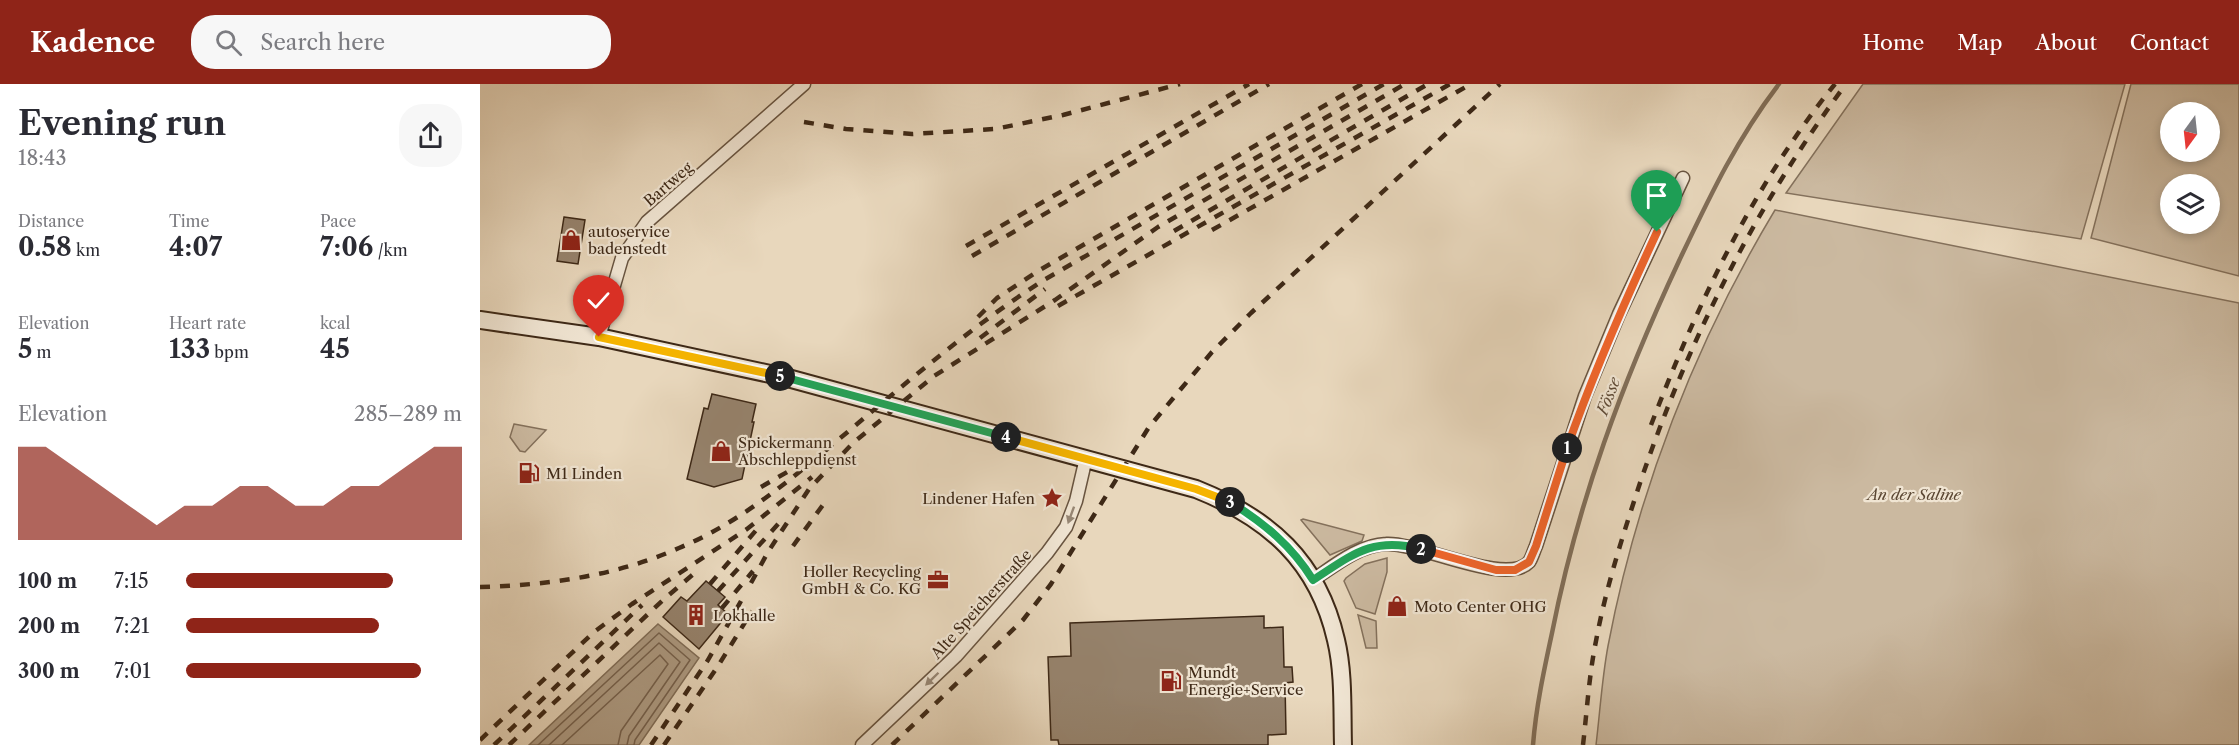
<!DOCTYPE html>
<meta charset="utf-8">
<style>
body{margin:0;font-family:"Libre Caslon Text",serif;background:#f7f7f7;color:#2b2b33;height:100vh;display:flex;flex-direction:column;font-size:22px;white-space:nowrap}
*{box-sizing:border-box;margin:0}
p{font-size:20px;color:#7c7c81}
.icon{flex:none;width:33px;height:33px;fill:none;stroke:currentColor;stroke-width:2;stroke-linecap:round;stroke-linejoin:round}
.map{position:relative;flex:1;overflow:hidden}
.panel{display:flex;flex-direction:column;background:#fff;width:480px}
.panel>*{flex:none}
.needle{width:39px;rotate:195deg}
.fabs{position:absolute;left:1680px;top:18px;display:grid;gap:12px}
.fabs a{display:grid;place-items:center;width:60px;height:60px;border-radius:50%;background:#fff;box-shadow:0 3px 9px #0003;font-size:30px}
.pin{position:absolute;display:grid;place-items:center;width:51px;height:51px;color:#fff;margin:-62px -26px;border-radius:50% 50% 50% 0;rotate:-45deg;box-shadow:0 0 6px #0007}
.pin .icon{rotate:45deg}
.km{position:absolute;width:30px;height:30px;margin:-15px;border-radius:50%;background:#222;color:#fff;font-size:16px;line-height:30px;text-align:center}
.round{display:grid;place-items:center;flex:none;width:63px;height:63px;border-radius:24px;background:#f7f7f7}
.headline{display:flex;align-items:center;justify-content:space-between;height:102px;padding:0 18px}
h1{font-size:33px;font-weight:700;line-height:45px}
.figures{display:grid;grid-template-columns:repeat(3,1fr);gap:9px;height:102px;padding:6px 18px}
.figures div{display:grid;align-content:center}
.figures b{font-size:26px;font-weight:700}
.figures small{font-size:16px;font-weight:400}
.figures p{font-size:16px}
.chart{height:168px;padding:12px 18px}
.chart p{display:flex;justify-content:space-between}
.chart svg{width:100%;height:108px;margin-top:6px;fill:#8f2418;opacity:.7}
ul{padding:0 18px;list-style:none;font-size:20px}
li{display:grid;grid-template-columns:96px 72px 1fr;align-items:center;height:45px}
li i{height:15px;border-radius:8px;background:#8f2418}
header{display:flex;align-items:center;gap:36px;box-sizing:border-box;height:84px;padding:0 30px;background:#8f2418;color:#fff}
header strong{font-size:28px}
nav{display:flex;gap:33px;margin-inline-start:auto;font-size:21px}
.search{width:420px;height:54px;background:#f7f7f7;display:flex;align-items:center;gap:15px;box-sizing:border-box;padding:0 21px;border-radius:24px;color:#7c7c81;font-size:22px}
main{display:flex;flex:1;min-height:0}
.map>svg:first-child{display:block}
.green{fill:#cbb9a0;stroke:#84715c;stroke-width:1.5;fill-rule:evenodd}
.water{fill:#ae9c84;stroke:#816e58;stroke-width:1.5}
.lines{fill:none;stroke-linecap:round;stroke-linejoin:round}
.shore{stroke:#76624e;stroke-width:1.5}
.stream{stroke:#816e58;stroke-width:4.5}
.building{fill:#96836d;stroke:#3e2917;stroke-width:1.5}
.street-casing{stroke:#685440;stroke-width:15}
.secondary-casing{stroke:#3e2917;stroke-width:20}
.street{stroke:#f0e5d3;stroke-width:12}
.secondary{stroke:#f0e5d3;stroke-width:16}
.rail{stroke:#3e2917;stroke-width:4.5;stroke-dasharray:10 10;stroke-linecap:butt}
.oneway{fill:#978775}
.split-1-casing{stroke:#fff;stroke-width:12}
.split-2-casing{stroke:#fff;stroke-width:12}
.split-3-casing{stroke:#fff;stroke-width:12}
.split-4-casing{stroke:#fff;stroke-width:12}
.split-5-casing{stroke:#fff;stroke-width:12}
.split-6-casing{stroke:#fff;stroke-width:12}
.split-1{stroke:#f0652b;stroke-width:8}
.split-2{stroke:#f0652b;stroke-width:8}
.split-3{stroke:#22a559;stroke-width:8}
.split-4{stroke:#f5b400;stroke-width:8}
.split-5{stroke:#22a559;stroke-width:8}
.split-6{stroke:#f5b400;stroke-width:8}
.labels{text-anchor:middle;dominant-baseline:central;stroke-width:4.5;stroke-linejoin:round;paint-order:stroke}
.street-label{font-size:15px;fill:#3e2917;stroke:#f0e5d3}
.poi-label{font-size:15px;fill:#3e2917;stroke:#f0e5d3;text-anchor:start}
.park-label{font-size:15px;font-style:italic;fill:#5a4632;stroke:#f0e5d3}
.water-label{font-size:16px;font-style:italic;fill:#604c38;stroke:#f0e5d3}
</style>
<header>
<strong>Kadence</strong>
<div class="search"><svg class="icon" aria-label="search" viewBox="0 0 24 24"><circle cx="10" cy="10" r="6"/><path d="M15 15l6 6"/></svg>Search here</div>
<nav><a>Home</a><a>Map</a><a>About</a><a>Contact</a></nav>
</header>
<main>
<section class="panel">
<div class="headline"><div><h1>Evening run</h1><p>18:43</p></div><a class="round"><svg class="icon" aria-label="share" viewBox="0 0 24 24"><path d="M12 15V3M7 8l5-5 5 5M5 13v7h14v-7"/></svg></a></div>
<div class="figures">
<div><p>Distance</p><b>0.58<small> km</small></b></div>
<div><p>Time</p><b>4:07</b></div>
<div><p>Pace</p><b>7:06<small> /km</small></b></div>
</div>
<div class="figures">
<div><p>Elevation</p><b>5<small> m</small></b></div>
<div><p>Heart rate</p><b>133<small> bpm</small></b></div>
<div><p>kcal</p><b>45</b></div>
</div>
<div class="chart"><p><span>Elevation</span>285–289 m</p>
<svg viewBox="0 0 160 44" preserveAspectRatio="none"><path d="M0 44V6L10 6L20 14L30 22L40 30L50 38L60 30L70 30L80 22L90 22L100 30L110 30L120 22L130 22L140 14L150 6L160 6V44z"/></svg>
</div>
<ul>
<li><b>100 m</b>7:15<i style="width:75%"></i></li>
<li><b>200 m</b>7:21<i style="width:70%"></i></li>
<li><b>300 m</b>7:01<i style="width:85%"></i></li>
</ul>
</section>
<div class="map">
<svg width="1759" height="661" viewBox="0 0 1759 661">
<rect width="100%" height="100%" fill="#e8d7bc"/>
<filter id="stains"><feTurbulence type="fractalNoise" baseFrequency=".00333" numOctaves="4"/><feColorMatrix values="0 0 0 0 .2 0 0 0 0 .09 0 0 0 0 .02 0 0 0 .5 -.17"/></filter>
<radialGradient id="worn" r=".72"><stop offset=".6" stop-color="#630" stop-opacity="0"/><stop offset="1" stop-color="#630" stop-opacity=".3"/></radialGradient>
<path class="green" d="M1383,0H1645L1601,155L1306,109Z
M1651,0H1759V192L1611,154ZM1690,28H1730V68H1690ZM1690,100H1730V140H1690Z
M1295,126L1759,219V661H1116C1120,628 1122,594 1128,562C1157,409 1215,259 1295,126Z
M34,340L66,346L45,368L40,367L30,353Z
M823,435L884,451L882,457L850,471L821,436Z
M907,474V488L895,530L876,524L864,497L866,494L885,480Z
M878,531L896,537L897,564H886Z"/>
<path class="water" d="M178,540L219,574L159,661H49Z"/>
<g class="lines">
<path class="shore" d="M58,661L179,549L210,576L155,656L154,661
M69,661L179,559L200,578L149,652L147,661
M82,661L180,571L188,580L141,647L138,661"/>
<path class="stream" d="M1053,661C1056,623 1064,586 1072,549C1098,417 1142,299 1199,177C1229,114 1256,56 1299,0"/>
</g>
<path class="building" d="M84,133L105,136L98,180L77,177Z
M232,310L276,320L272,338H274L262,395L234,403L207,395L224,324L228,325Z
M226,497L245,513L238,521L248,530L219,565L183,533L201,513L207,517Z
M784,532V544L803,543L804,583H812L813,598L805,599L806,650L788,651V661H579L578,656H571L568,573L591,572L590,539Z"/>
<g class="lines">
<defs>
<path id="street" d="M119,253L142,174L167,138L324,0
M833,496C854,482 879,461 906,460C939,458 1026,503 1049,478C1052,474 1054,466 1056,462L1105,312L1139,230L1203,94
M382,661L476,572L567,469L586,443L596,417L606,374"/>
<path id="secondary" d="M0,236L119,253L304,293L716,405C789,434 838,477 856,556C864,589 862,627 863,661"/>
</defs>
<use href="#street" class="street-casing"/>
<use href="#secondary" class="secondary-casing"/>
<use href="#street" class="street"/>
<use href="#secondary" class="secondary"/>
<path class="rail" d="M324,38L366,45L432,50L515,45L583,31L700,0
M732,146L991,0
M694,147L948,0
M486,162L769,0
M492,172L789,0
M578,222L970,0
M498,233L517,214L558,187L882,0
M500,254L565,205
M1171,341C1217,221 1273,101 1355,0
M281,403L309,387
M313,462L348,414
M271,499L288,468L329,405L373,359L454,292L575,216L678,143L925,0
M230,500L278,444
M0,503C69,501 136,492 199,464C264,437 317,390 370,346C433,293 495,240 564,196L904,0
M238,507L299,439
M242,524L273,487
M0,656L114,548L152,520L267,445L332,393
M14,661L162,521
M29,661L183,516L217,487
M171,661L228,576L261,517
M184,661L238,582L272,527
M412,661L543,536L571,500L669,343L732,268L771,229L1020,0
M1103,661C1107,627 1109,591 1116,557C1126,503 1143,451 1160,399C1208,257 1276,121 1366,0"/>
</g>
<defs><path id="oneway-solid" d="M-6-.8H1V-3.2L6.5 0L1 3.2V.8H-6Z" transform="scale(1.5)"/></defs>
<g class="oneway">
<use href="#oneway-solid" transform="translate(591 431) rotate(110)"/>
<use href="#oneway-solid" transform="translate(452 595) rotate(136)"/>
</g>
<g class="lines">
<defs>
<path id="split-1" d="M1087,364C1113,290 1144,219 1177,148"/>
<path id="split-2" d="M941,465L1016,486H1035L1049,478L1056,462L1087,364"/>
<path id="split-3" d="M750,418C784,439 812,462 833,496C872,471 892,452 941,465"/>
<path id="split-4" d="M526,353L716,405L750,418"/>
<path id="split-5" d="M300,292L526,353"/>
<path id="split-6" d="M119,253L300,292"/>
</defs>
<use href="#split-1" class="split-1-casing"/>
<use href="#split-2" class="split-2-casing"/>
<use href="#split-3" class="split-3-casing"/>
<use href="#split-4" class="split-4-casing"/>
<use href="#split-5" class="split-5-casing"/>
<use href="#split-6" class="split-6-casing"/>
<use href="#split-1" class="split-1"/>
<use href="#split-2" class="split-2"/>
<use href="#split-3" class="split-3"/>
<use href="#split-4" class="split-4"/>
<use href="#split-5" class="split-5"/>
<use href="#split-6" class="split-6"/>
</g>
<defs>
<symbol id="shop-bare" viewBox="-9 -9 18 18"><path d="M-5-2.5h2.3a2.7 3.5 0 0 1 5.4 0H5L5.5 6h-11ZM-1.5-2.5h3a1.5 2.3 0 0 0-3 0Z" fill="#8f2418" stroke="#f0e5d3" stroke-width="2.5" paint-order="stroke"/></symbol>
<symbol id="fuel-bare" viewBox="-9 -9 18 18"><path d="M-5.5-6h7V0h2V4h1.3V-2.5L3-4.5l.8-.8L6-3V5H2.5V1h-1V6h-7ZM-4.2-4.7v3.2H.2V-4.7Z" fill="#8f2418" stroke="#f0e5d3" stroke-width="2.5" paint-order="stroke"/></symbol>
<symbol id="sight-bare" viewBox="-9 -9 18 18"><path d="M0-6L1.8-2.2L6-1.7L2.9 1.2L3.7 5.4L0 3.3L-3.7 5.4L-2.9 1.2L-6-1.7L-1.8-2.2Z" fill="#8f2418" stroke="#f0e5d3" stroke-width="2.5" paint-order="stroke"/></symbol>
<symbol id="office-bare" viewBox="-9 -9 18 18"><path d="M-6-3h4V-5.5h4V-3h4V5H-6ZM-1-4.5V-3h2v-1.5ZM-6 0V1H6V0Z" fill="#8f2418" stroke="#f0e5d3" stroke-width="2.5" paint-order="stroke"/></symbol>
<symbol id="building-bare" viewBox="-9 -9 18 18"><path d="M-4-6H4V6H1V3H-1V6H-4ZM-2.5-4.3h1.7v1.8h-1.7ZM.8-4.3h1.7v1.8H.8ZM-2.5-1h1.7V.8h-1.7ZM.8-1h1.7V.8H.8Z" fill="#8f2418" stroke="#f0e5d3" stroke-width="2.5" paint-order="stroke"/></symbol>
</defs>
<g fill-rule="evenodd">
<use href="#shop-bare" x="76" y="141" width="30" height="30"/>
<use href="#shop-bare" x="226" y="352" width="30" height="30"/>
<use href="#fuel-bare" x="34" y="374" width="30" height="30"/>
<use href="#sight-bare" x="557" y="399" width="30" height="30"/>
<use href="#office-bare" x="443" y="481" width="30" height="30"/>
<use href="#shop-bare" x="902" y="507" width="30" height="30"/>
<use href="#building-bare" x="201" y="516" width="30" height="30"/>
<use href="#fuel-bare" x="676" y="582" width="30" height="30"/>
</g>
<g class="labels">
<g class="street-label">
<text transform="translate(188 100) rotate(-41)">Bartweg</text>
<text transform="translate(501 520) rotate(-48)">Alte Speicherstraße</text>
</g>
<g class="poi-label">
<text x="108" y="147">autoservice<tspan x="108" dy="17">badenstedt</tspan></text>
<text x="258" y="358">Spickermann<tspan x="258" dy="17">Abschleppdienst</tspan></text>
<text x="66" y="389">M1 Linden</text>
<text x="555" y="414" text-anchor="end">Lindener Hafen</text>
<text x="441" y="487" text-anchor="end">Holler Recycling<tspan x="441" dy="17">GmbH &amp; Co. KG</tspan></text>
<text x="934" y="522">Moto Center OHG</text>
<text x="233" y="531">Lokhalle</text>
<text x="708" y="588">Mundt<tspan x="708" dy="17">Energie+Service</tspan></text>
</g>
<g class="park-label">
<text x="1434" y="410">An der Saline</text>
</g>
<g class="water-label">
<text transform="translate(1128 312) rotate(-69)">Fösse</text>
</g>
</g>
<rect width="100%" height="100%" filter="url(#stains)"/>
<rect width="100%" height="100%" fill="url(#worn)"/>
</svg>
<div class="fabs">
<a><svg class="needle" viewBox="-14 -14 28 28"><path d="M0-13l5 13h-10z" fill="#e53935"/><path d="M0 13l5-13h-10z" fill="#7c7c81"/></svg></a>
<a><svg class="icon" aria-label="layers" viewBox="0 0 24 24"><path d="M12 4l9 5-9 5-9-5zM3 14l9 5 9-5"/></svg></a>
</div>
<div class="pin" style="left:1177px;top:148px;background:#1e9e55"><svg class="icon" aria-label="arrive" viewBox="0 0 24 24"><path d="M6 21V4h12l-3 4 3 4H6"/></svg></div>
<div class="pin" style="left:119px;top:253px;background:#d93025"><svg class="icon" aria-label="check" viewBox="0 0 24 24"><path d="M5 12l5 5 9-10"/></svg></div>
<b class="km" style="left:1087px;top:364px">1</b>
<b class="km" style="left:941px;top:465px">2</b>
<b class="km" style="left:750px;top:418px">3</b>
<b class="km" style="left:526px;top:353px">4</b>
<b class="km" style="left:300px;top:292px">5</b>
</div>
</main>
